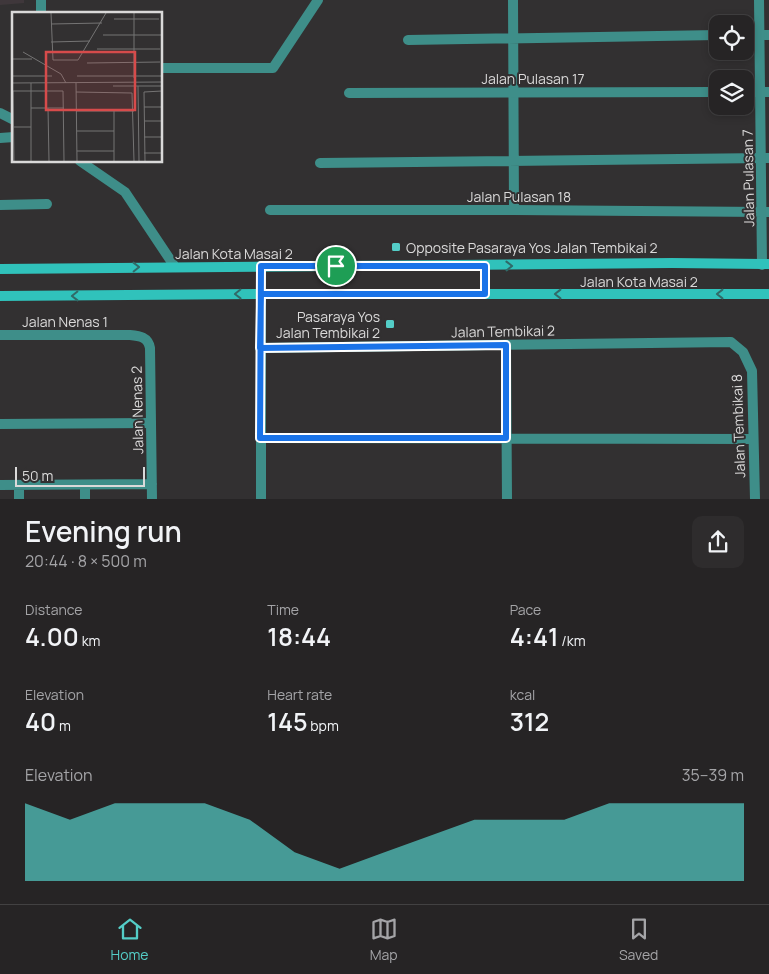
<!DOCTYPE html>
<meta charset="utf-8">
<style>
body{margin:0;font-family:Manrope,sans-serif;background:#2e2c2d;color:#f1f3f6;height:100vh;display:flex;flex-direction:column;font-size:19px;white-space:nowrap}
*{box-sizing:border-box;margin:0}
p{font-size:16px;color:#a4a4a7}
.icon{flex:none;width:28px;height:28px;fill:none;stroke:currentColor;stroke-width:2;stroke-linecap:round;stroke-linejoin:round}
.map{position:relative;height:499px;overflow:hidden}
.side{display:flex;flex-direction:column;background:#262425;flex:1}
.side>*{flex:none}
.tools{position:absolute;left:709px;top:15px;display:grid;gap:10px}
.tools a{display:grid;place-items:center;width:45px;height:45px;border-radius:10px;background:#262425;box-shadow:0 2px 8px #0003,0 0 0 1px #424142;font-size:25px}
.scale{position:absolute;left:15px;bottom:12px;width:130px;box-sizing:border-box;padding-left:5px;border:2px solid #dad9d9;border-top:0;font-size:14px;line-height:18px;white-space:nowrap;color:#dad9d9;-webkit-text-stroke:4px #323031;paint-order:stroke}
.pin{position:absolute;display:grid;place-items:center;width:42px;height:42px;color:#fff;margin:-21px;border:2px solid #fff;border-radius:50%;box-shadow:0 1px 5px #0007}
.round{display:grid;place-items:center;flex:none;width:52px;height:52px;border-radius:10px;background:#2e2c2d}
.headline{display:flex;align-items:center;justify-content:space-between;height:85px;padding:0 25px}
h1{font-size:28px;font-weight:600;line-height:38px}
.metrics{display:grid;grid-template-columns:repeat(3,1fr);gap:8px;height:85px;padding:5px 25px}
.metrics div{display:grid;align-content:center}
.metrics b{font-size:25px;font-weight:600}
.metrics small{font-size:14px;font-weight:400}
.metrics p{font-size:14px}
.chart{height:140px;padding:10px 25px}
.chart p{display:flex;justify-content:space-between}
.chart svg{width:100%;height:90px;margin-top:5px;fill:#54cdc7;opacity:.7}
.dock{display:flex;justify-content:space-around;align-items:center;height:70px;border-top:1px solid #424142;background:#262425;font-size:14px;color:#a4a4a7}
.dock a{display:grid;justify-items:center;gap:2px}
.dock .on{color:#54cdc7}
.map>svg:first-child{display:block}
.built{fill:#3f373b}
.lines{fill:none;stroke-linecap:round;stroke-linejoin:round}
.lane{stroke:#3e8e89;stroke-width:10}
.street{stroke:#3e8e89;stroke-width:10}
.secondary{stroke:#30c2bb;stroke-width:10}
.oneway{stroke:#316a68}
.route-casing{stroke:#fff;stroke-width:10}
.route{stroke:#1a73e8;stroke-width:6}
.poi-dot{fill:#54cdc7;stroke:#323031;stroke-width:2}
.labels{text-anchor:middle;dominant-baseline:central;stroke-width:4;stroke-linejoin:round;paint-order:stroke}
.street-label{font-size:14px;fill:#dad9d9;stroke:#323031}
.poi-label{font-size:14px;fill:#dad9d9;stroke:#323031;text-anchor:start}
.inset-road{fill:none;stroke:#757474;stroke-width:1}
.view{fill:#d74b4b;fill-opacity:0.15;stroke:#d74b4b;stroke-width:2.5}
.inset-edge{fill:none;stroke:#dad9d9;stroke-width:2.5}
</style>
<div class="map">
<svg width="769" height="499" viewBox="0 0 769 499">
<rect width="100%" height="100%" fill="#323031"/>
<path class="built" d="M0,0H24V3L0,5Z"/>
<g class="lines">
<path class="lane" d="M513,0L514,210
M745,35H769
M408,40L718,35
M0,138L14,137
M320,163L769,158
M506,345L507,499
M0,424L151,423
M260,438L753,439
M85,485V499"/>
<path class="street" d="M41,0V14
M759,0L762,265
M161,68H273L318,0
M745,92H769
M349,93L718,92
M0,113L14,120
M80,161L125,192L175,267
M0,205L47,204
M270,210H514L769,212
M261,266V499
M0,335H130C140,336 148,337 150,348L152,499
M260,348L731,342L743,352L752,371L755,499
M0,485L152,484
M19,485V499"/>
<path class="secondary" d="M485,266V294
M0,269L672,263L769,264
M0,296L261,294H769"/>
</g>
<defs><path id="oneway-chevron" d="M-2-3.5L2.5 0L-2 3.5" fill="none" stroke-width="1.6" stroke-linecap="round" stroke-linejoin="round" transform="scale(1.25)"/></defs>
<g class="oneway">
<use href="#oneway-chevron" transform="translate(509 266) rotate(-1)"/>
<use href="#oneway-chevron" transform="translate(136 267) rotate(-1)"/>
<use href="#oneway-chevron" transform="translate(238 294) rotate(179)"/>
<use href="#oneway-chevron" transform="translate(558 294) rotate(180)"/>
<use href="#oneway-chevron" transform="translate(720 294) rotate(180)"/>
<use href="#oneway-chevron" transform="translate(75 296) rotate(179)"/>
</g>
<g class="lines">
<defs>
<path id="route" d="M336,266H261L260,438H506V345L260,348L261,294H485V266H336"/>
</defs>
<use href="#route" class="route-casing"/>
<use href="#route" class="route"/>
</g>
<g class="poi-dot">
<rect x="391" y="242" width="10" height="10" rx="2.5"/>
<rect x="385" y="319" width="10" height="10" rx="2.5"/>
</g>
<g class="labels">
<g class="street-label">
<text x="533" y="78">Jalan Pulasan 17</text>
<text transform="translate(748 178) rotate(-91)">Jalan Pulasan 7</text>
<text x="519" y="196">Jalan Pulasan 18</text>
<text x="234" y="253">Jalan Kota Masai 2</text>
<text x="639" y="281">Jalan Kota Masai 2</text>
<text x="65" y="321">Jalan Nenas 1</text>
<text transform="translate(503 331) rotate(-1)">Jalan Tembikai 2</text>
<text transform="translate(137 410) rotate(-91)">Jalan Nenas 2</text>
<text transform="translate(738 426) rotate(-92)">Jalan Tembikai 8</text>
</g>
<g class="poi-label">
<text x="406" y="247">Opposite Pasaraya Yos Jalan Tembikai 2</text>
<text x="380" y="316" text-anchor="end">Pasaraya Yos<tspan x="380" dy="16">Jalan Tembikai 2</tspan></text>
</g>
</g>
<g transform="translate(12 12)">
<rect width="150" height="150" fill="#323031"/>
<path class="inset-road" d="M39,1L41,48H66L94,1M122,1V66M102,7H147M39,12L90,11M91,23H150M39,30L78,29M85,37H148M11,40L49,62L54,71M0,47H20M75,51L148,50M0,64H40M65,64H150M0,71L150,70M19,71V149M64,71L65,149M101,74H150M126,74L127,149M0,79H51L52,149M1,79L2,149M64,80L120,81L122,149M132,95H150M19,96H52M36,96L37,149M64,99H122M132,109H150M1,115H19M65,119H102M132,125H150M65,139H102M132,141H150M102,149V99M133,149L132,80L150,79"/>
<path class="view" d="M34,40H123V98H34Z"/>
<rect width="150" height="150" class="inset-edge"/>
</g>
</svg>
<div class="tools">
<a><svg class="icon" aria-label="locate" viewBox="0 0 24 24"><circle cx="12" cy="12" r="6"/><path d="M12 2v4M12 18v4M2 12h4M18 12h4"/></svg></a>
<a><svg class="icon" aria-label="layers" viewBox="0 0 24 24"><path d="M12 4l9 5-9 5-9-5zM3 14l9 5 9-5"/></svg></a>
</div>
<div class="scale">50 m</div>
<div class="pin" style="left:336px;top:266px;background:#1e9e55"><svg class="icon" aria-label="arrive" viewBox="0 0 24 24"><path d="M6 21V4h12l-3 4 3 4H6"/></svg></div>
</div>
<section class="side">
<div class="headline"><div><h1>Evening run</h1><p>20:44 · 8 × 500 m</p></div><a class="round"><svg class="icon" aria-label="share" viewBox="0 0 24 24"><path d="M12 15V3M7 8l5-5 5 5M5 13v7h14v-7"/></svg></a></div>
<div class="metrics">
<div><p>Distance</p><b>4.00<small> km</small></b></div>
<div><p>Time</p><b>18:44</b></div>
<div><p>Pace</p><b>4:41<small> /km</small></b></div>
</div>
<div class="metrics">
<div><p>Elevation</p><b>40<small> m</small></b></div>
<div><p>Heart rate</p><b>145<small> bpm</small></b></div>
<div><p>kcal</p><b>312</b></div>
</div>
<div class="chart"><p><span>Elevation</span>35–39 m</p>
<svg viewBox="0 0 160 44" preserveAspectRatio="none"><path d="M0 44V6L10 14L20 6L30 6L40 6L50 14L60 30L70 38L80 30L90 22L100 14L110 14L120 14L130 6L140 6L150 6L160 6V44z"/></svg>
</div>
</section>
<nav class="dock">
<a class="on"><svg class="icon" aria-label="home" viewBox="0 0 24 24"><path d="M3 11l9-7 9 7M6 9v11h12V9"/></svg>Home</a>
<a><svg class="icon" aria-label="map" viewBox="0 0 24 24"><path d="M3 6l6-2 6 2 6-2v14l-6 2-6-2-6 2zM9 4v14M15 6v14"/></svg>Map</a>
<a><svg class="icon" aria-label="saved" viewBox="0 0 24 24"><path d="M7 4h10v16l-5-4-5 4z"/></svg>Saved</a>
</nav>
